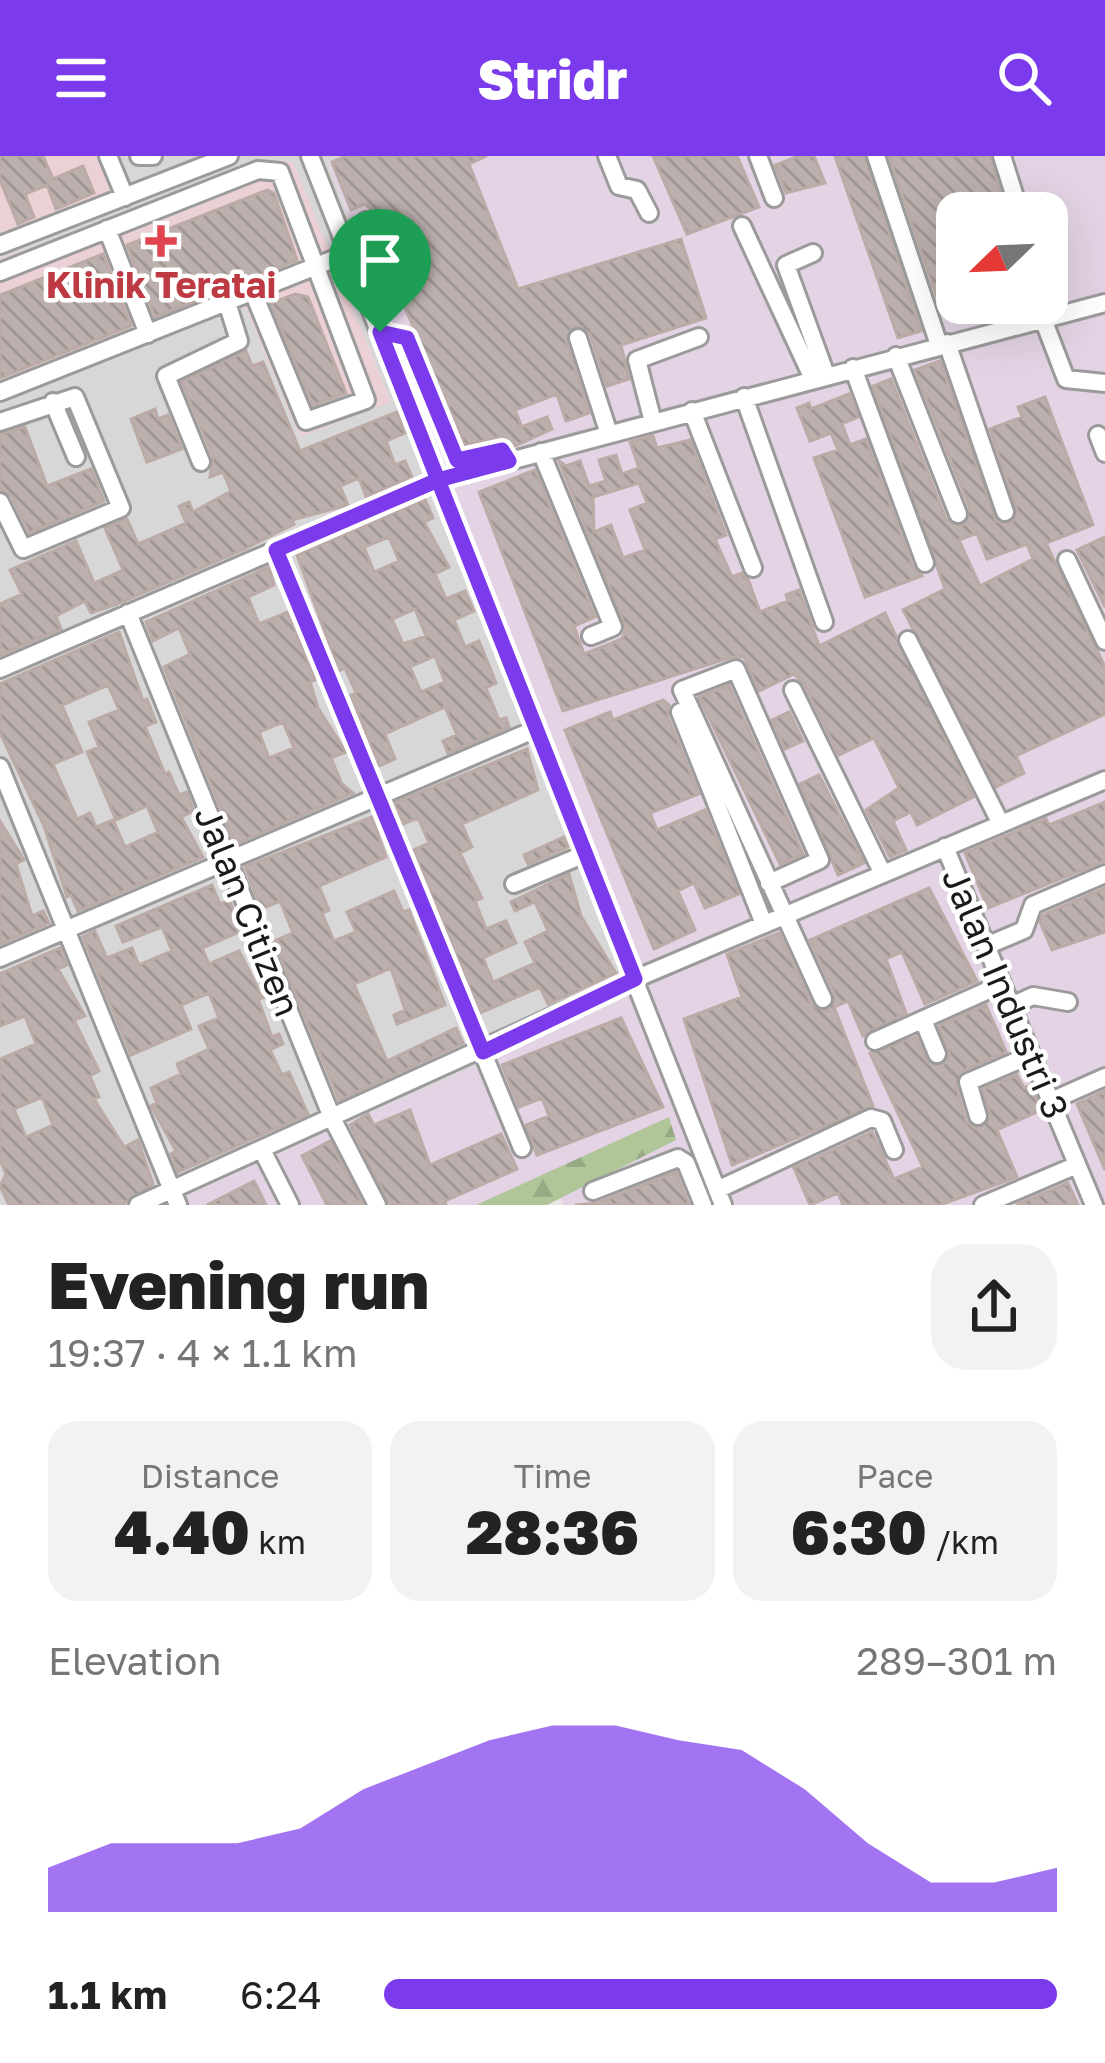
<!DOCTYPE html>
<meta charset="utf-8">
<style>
body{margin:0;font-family:"Golos Text",sans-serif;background:#f2f2f2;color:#222;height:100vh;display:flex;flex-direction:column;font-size:45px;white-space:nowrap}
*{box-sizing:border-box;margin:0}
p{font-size:39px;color:#767676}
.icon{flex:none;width:66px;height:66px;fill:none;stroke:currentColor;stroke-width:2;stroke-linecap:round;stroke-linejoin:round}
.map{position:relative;height:1049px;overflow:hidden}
.sheet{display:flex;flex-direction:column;background:#fff;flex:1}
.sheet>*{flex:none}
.needle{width:78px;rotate:247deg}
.buttons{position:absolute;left:936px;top:36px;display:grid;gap:24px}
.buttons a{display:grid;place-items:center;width:132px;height:132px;border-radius:24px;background:#fff;box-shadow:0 12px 48px #0002;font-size:60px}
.pin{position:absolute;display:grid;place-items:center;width:102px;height:102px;color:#fff;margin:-123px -51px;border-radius:50% 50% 50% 0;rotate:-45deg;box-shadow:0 0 12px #0007}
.pin .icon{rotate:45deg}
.round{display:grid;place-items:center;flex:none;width:126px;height:126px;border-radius:36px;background:#f2f2f2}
.summary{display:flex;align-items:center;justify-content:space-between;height:204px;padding:0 48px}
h1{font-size:66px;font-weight:800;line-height:90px}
.figures{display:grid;grid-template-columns:repeat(3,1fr);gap:18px;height:204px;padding:12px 48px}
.figures div{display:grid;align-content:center;border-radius:30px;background:#f2f2f2;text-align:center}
.figures b{font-size:60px;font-weight:800}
.figures small{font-size:33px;font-weight:400}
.figures p{font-size:33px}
.chart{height:336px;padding:24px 48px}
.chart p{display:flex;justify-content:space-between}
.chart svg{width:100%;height:216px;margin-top:12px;fill:#7c3aed;opacity:.7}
ul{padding:0 48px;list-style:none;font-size:39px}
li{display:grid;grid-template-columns:192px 144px 1fr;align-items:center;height:90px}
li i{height:30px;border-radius:15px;background:#7c3aed}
header{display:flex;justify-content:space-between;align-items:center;height:156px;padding:0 48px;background:#7c3aed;color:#fff;font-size:54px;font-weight:800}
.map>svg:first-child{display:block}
.residential{fill:#d8d7d8}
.commercial{fill:#ebd1d5}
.industrial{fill:#e3d3e4;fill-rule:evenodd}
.forest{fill:url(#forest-firs)}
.building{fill:url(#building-back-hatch);stroke:#bbaaa5;stroke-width:3;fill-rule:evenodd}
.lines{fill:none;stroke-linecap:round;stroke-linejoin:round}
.minor-casing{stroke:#9b9b9b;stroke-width:22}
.minor{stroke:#fff;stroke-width:16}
.route-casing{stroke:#fff;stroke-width:24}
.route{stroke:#7c3aed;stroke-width:15}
.health-dot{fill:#e0444e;stroke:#fff;stroke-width:4.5}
.labels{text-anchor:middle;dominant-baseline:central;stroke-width:9;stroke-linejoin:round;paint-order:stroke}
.health-label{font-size:36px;font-weight:bold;fill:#be3a42;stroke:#fff}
.street-label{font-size:36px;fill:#1a1a1a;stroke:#fff}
</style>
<header><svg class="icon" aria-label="menu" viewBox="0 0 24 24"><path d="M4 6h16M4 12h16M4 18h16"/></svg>Stridr<svg class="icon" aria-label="search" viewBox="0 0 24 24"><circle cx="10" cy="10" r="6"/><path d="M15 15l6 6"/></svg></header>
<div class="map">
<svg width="1105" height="1049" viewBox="0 0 1105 1049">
<defs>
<pattern id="forest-firs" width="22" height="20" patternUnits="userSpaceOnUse" patternTransform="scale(3)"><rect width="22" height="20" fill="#b0c699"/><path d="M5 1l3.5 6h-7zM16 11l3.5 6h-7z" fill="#97aa83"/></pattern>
<pattern id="building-back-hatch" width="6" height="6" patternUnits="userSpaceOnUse" patternTransform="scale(3)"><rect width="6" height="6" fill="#bbb0ae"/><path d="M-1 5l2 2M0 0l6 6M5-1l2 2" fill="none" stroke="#a09795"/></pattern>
</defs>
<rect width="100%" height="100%" fill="#ebe5e1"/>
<path class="residential" d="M0,0H344L329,8L649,832L165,1049H0Z"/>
<path class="commercial" d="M0,0H97L112,36L0,80Z
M261,3L293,6L391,246L300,281L245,151L0,248V103Z"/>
<path class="industrial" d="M344,0H1105V1049H563L550,1018L478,1049H165L649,832L328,7ZM957,57H1047V147H957Z"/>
<path class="forest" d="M669,961L676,984L547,1049H476Z"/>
<path class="building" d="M0,0H43L53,23L83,10L94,37L56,53L47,29L25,38L34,61L18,68L0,24Z
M346,0H487L469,8L518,133L681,83L706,162L621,189L629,223L607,230L590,177L573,170L566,185L589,257L566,265L557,238L515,254L522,271L547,261L552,273L515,290L501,281L465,289L401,143L405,129L378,60L365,48L351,54L332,6Z
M653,0H737L759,51L687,78Z
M799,0H814L825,27L786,37L775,9Z
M835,0H864L921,175L898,182Z
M889,0H990L1007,57H957V86L949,89L957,143L939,148Z
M267,34L274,37L297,104L155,161L127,89Z
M103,98L131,170L0,222V139Z
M295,138L308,141L346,237L313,249L271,147Z
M246,195L252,210L263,206L300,295L397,256L405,277L386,285L395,309L405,305L412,321L366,341L359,322L340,330L348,349L292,364L294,368L245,393L117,448L91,457L85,445L56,460L61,473L0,499V448L22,438L10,414L76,385L94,427L123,414L105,372L127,363L138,388L186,367L179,350L189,346L193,356L231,335L223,316L210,321L213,301L182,226Z
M940,205L996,365L1010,368L1018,357L990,273L1022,261L1018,251L1045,241L1093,369L1046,387L1105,511V558L1016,600L1024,617L996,631L903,454L945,433L873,230L891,223L946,363L962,370L970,353L915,214ZM977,377L987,403L1027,388L1033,403L980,430L959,384Z
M849,238L858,261L842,268L850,289L866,283L913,411L922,420L865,441L814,302L838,294L831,277L810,285L797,252L809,247L811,253Z
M155,253L158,263L168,259L182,293L147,306L131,263Z
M25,271L47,330L91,313L104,345L29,377L11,339L0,333V278Z
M653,280L657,292L690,284L726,379L715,383L732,421L742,417L748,423L760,456L788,445L786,439L799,434L819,490L885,457L973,641L917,669L911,656L893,665L906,694L890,701L866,654L899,632L874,582L839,599L804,528L794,518L759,535L744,501H732L563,555L479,336L535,314L595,461L574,470L584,498L622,483L626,472L559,305L566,310L580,305L589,330L606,325L599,304L616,299L622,318L639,312L630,286ZM639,327L647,347L630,354L645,394L623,402L611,369L594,376L593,341Z
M425,343L433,362L424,366L449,411L435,418L446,443L465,435L474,455L454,464L465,491L479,485L496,527L486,532L499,564L506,562L509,571L448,597L443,585L457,579L445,551L385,578L395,603L379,610L351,539L356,537L345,512L339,515L297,399ZM389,381L399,405L374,416L364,391ZM415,453L426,480L403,488L392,463ZM435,500L445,526L421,536L410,511Z
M1105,381V451L1077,394Z
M269,411L274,429L248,441L259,468L288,456L315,524L310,526L318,552L346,596L331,602L342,628L353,637L235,688L164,511L190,498L179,472L153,485L146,466ZM283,566L294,592L269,602L259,576Z
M119,476L143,545L147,543L156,566L145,570L165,618L169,616L179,639L187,636L194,655L181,661L203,701L78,755L71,739L67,741L44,670L0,577V528ZM108,529L119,554L89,566L99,591L87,596L116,664L147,650L158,676L125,691L113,664L96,671L90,657L77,663L53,608L82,596L62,549Z
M729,529L803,698L780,708L699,541Z
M663,544L669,549L668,561L699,638L650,657L657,674L705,654L739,738L705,752L694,727L678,735L695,774L654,793L565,574L610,556L613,564Z
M789,556L803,585L785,593L772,564Z
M527,593L538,634L462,668L472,691L460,697L482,742L475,745L486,773L506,765L516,787L483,802L493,826L535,807L525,786L548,775L535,746L515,755L511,746L569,718L581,760L616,817L548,848L540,831L480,857L413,694L429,687L418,662L403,668L394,647Z
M819,619L864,707L838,719L800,628Z
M1105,646V705L988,752L965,697L1046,663L1049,669Z
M372,661L386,701L319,730L329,754L322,757L334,785L356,776L347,756L394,735L403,756L409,754L445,849L397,868L394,859L405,854L391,812L354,828L387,905L456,872L463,887L339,944L274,785L293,777L280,745L261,753L245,711Z
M0,665L24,704L16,708L32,760L43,755L49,767L0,788Z
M564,681L568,691L528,708L524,699Z
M212,729L220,748L229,744L242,775L202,792L209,808L239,795L263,842L258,843L272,881L279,878L283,888L270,894L282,919L289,916L308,958L178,1016L171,998L176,995L151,950L157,947L151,932L181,918L177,908L209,893L199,870L219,862L209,837L181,849L191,873L131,899L83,781L95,775L107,802L132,792L139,809L172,795L162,771L123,786L116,770Z
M929,732L977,825L925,848L902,796L886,803L906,857L863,880L848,845L834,851L873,950L732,1009L684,863L742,841L727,798L779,777L812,849L827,855L835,839L810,784Z
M1105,732V776L1052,794L1040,766L1043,759Z
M60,792L67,809L58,813L85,860L74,864L99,915L90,920L99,941L94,943L124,991L138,984L153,1028L122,1049H9L0,1030L6,1018L0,1004V903L36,888L25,860L0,870V818ZM42,941L53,969L26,981L14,953Z
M986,849L1006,896L962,915L956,930L966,965L976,973L991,962L983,933L1017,919L1024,932L1030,929L1041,954L997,974L1017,1021L940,1049H843L838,1037L810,1049L794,1012L872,976L894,1023L923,1011L870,897L916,881L928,907L943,909L950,899L939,870Z
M621,862L663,951L537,999L526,969L549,960L542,942L519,951L502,909Z
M1105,935V1014L1077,948Z
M410,954L430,1009L501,978L517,1013L445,1045L446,1049H390L350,969L368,958L374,969Z
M330,985L363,1049H327L302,1000Z
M676,1016L689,1049H575L598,1047Z
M254,1025L266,1049H207Z
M1068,1027L1078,1049H1016Z"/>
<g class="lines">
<defs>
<path id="minor" d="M108,0L125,41
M139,0H153
M310,0L723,1049
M607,0L619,30L637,34L649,57
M758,0L774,42
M876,0L939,189
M1002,0L1020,57
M366,65L393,134
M742,70L813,223
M107,73L148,178
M0,89L229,0
M813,97L786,109L826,219
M0,116L258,14L280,16L366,244L306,265L253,136
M1047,142L1053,160
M1043,163L1066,223L1105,227
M380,176L409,185L457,304L502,294L509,305
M578,182L609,278
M947,187L1005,356
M896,200L958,358
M853,212L925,407
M0,236L349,97
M744,241L824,466
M53,246L76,301
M692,255L753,412
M0,266L75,241L121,352L23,393L0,346
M653,266L637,204L699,181
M1098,279L1105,297
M541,296L613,471L591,480
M201,306L166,220L239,185L227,146
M276,394L522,992
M1067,404L1105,485
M128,457L333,964L377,1049
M908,484L1001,668
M0,513L438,324L1105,147
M793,534L883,718
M680,556L764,768
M0,611L178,1049
M945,691L1094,1049
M769,727L820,704L736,513L682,534L823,843
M514,728L585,698
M986,790L1024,774L1033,749L1105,718
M0,802L536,573
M1011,850L1033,840L1068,846
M923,864L937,898
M875,885L1002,828
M1051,945L1105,921
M978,960L968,926L1031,899
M262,994L290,1049
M717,1034L871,962L882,965L894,994
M593,1035L678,1002L686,1007L703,1049
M138,1049L635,823L1105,624
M983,1049L1077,1009"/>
</defs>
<use href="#minor" class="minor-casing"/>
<use href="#minor" class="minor"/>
</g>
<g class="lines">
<defs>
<path id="route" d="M380,176L438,324L635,823L483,896L276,394L438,324L509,305L502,294L457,304L407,182L380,176"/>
</defs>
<use href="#route" class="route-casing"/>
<use href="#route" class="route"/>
</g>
<path class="health-dot" d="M155 67h12v12h12v12h-12v12h-12v-12h-12v-12h12z"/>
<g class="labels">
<g class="health-label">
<text x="161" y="128">Klinik Teratai</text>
</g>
<g class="street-label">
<text transform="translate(248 755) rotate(68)">Jalan Citizen</text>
<text transform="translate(1006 837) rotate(67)">Jalan Industri 3</text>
</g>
</g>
</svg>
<div class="buttons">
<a><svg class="needle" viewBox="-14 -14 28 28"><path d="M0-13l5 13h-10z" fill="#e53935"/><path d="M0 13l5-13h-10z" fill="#767676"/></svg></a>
</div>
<div class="pin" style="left:380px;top:176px;background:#1e9e55"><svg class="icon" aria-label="arrive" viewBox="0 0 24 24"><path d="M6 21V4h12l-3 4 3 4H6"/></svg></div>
</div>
<section class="sheet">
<div class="summary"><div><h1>Evening run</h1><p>19:37 · 4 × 1.1 km</p></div><a class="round"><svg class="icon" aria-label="share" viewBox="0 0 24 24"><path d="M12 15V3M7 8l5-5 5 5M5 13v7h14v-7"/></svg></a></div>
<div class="figures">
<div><p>Distance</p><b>4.40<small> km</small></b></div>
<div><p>Time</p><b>28:36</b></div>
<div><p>Pace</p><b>6:30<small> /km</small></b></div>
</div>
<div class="chart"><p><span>Elevation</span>289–301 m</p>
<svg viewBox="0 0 160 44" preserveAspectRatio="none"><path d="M0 44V35L10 30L20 30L30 30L40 27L50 19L60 14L70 9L80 6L90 6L100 9L110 11L120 19L130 30L140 38L150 38L160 35V44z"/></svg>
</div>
<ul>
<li><b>1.1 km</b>6:24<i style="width:100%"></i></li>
</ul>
</section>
